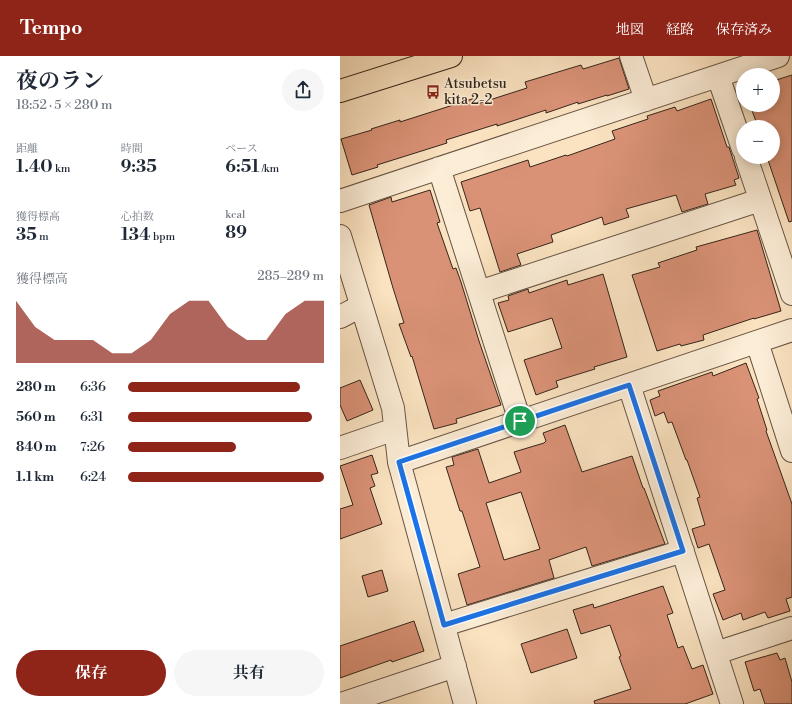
<!DOCTYPE html>
<html lang="ja">
<meta charset="utf-8">
<style>
body{margin:0;font-family:"Libre Bodoni","Noto Serif JP",serif;background:#f6f6f7;color:#1f2937;height:100vh;display:flex;flex-direction:column;font-size:15px;white-space:nowrap}
*{box-sizing:border-box;margin:0}
p{font-size:13px;color:#747a83}
.icon{flex:none;width:22px;height:22px;fill:none;stroke:currentColor;stroke-width:2;stroke-linecap:round;stroke-linejoin:round}
.map{position:relative;flex:1;overflow:hidden}
.details{display:flex;flex-direction:column;background:#fff;width:340px}
.details>*{flex:none}
.buttons{position:absolute;left:396px;top:12px;display:grid;gap:8px}
.buttons a{display:grid;place-items:center;width:44px;height:44px;border-radius:50%;background:#fff;box-shadow:0 2px 10px #0003;font-size:20px}
.pin{position:absolute;display:grid;place-items:center;width:34px;height:34px;color:#fff;margin:-17px;border:2px solid #fff;border-radius:50%;box-shadow:0 1px 4px #0007}
.round{display:grid;place-items:center;flex:none;width:42px;height:42px;border-radius:21px;background:#f6f6f7}
.headline{display:flex;align-items:center;justify-content:space-between;height:68px;padding:0 16px}
h1{font-size:22px;font-weight:700;line-height:30px}
.figures{display:grid;grid-template-columns:repeat(3,1fr);gap:6px;height:68px;padding:4px 16px}
.figures div{display:grid;align-content:center}
.figures b{font-size:17px;font-weight:700}
.figures small{font-size:11px;font-weight:400}
.figures p{font-size:11px}
.chart{height:112px;padding:8px 16px}
.chart p{display:flex;justify-content:space-between}
.chart svg{width:100%;height:72px;margin-top:4px;fill:#8f2418;opacity:.7}
.cta{display:flex;gap:8px;margin-top:auto;padding:8px 16px}
.cta a{flex:1;height:46px;border-radius:24px;background:#8f2418;color:#fff;font-size:16px;font-weight:700;line-height:46px;text-align:center}
.cta a+a{background:#f6f6f7;color:#1f2937}
ul{padding:0 16px;list-style:none;font-size:13px}
li{display:grid;grid-template-columns:64px 48px 1fr;align-items:center;height:30px}
li i{height:10px;border-radius:5px;background:#8f2418}
header{display:flex;align-items:center;gap:24px;box-sizing:border-box;height:56px;padding:0 20px;background:#8f2418;color:#fff}
header strong{font-size:19px}
nav{display:flex;gap:22px;margin-inline-start:auto;font-size:14px}
main{display:flex;flex:1;min-height:0}
.map>svg:first-child{display:block}
.building{fill:#da9277;stroke:#35251a;fill-rule:evenodd}
.lines{fill:none;stroke-linecap:round;stroke-linejoin:round}
.minor-casing{stroke:#665444;stroke-width:24}
.major-casing{stroke:#35251a;stroke-width:24}
.minor{stroke:#fcedd7;stroke-width:22}
.major{stroke:#fbe3c1;stroke-width:22}
.route-casing{stroke:#fff;stroke-width:8}
.route{stroke:#1a73e8;stroke-width:5}
.labels{text-anchor:middle;dominant-baseline:central;stroke-width:3;stroke-linejoin:round;paint-order:stroke}
.poi-label{font-size:14px;fill:#35251a;stroke:#fcedd7;text-anchor:start}
</style>
<header>
<strong>Tempo</strong>
<nav><a>地図</a><a>経路</a><a>保存済み</a></nav>
</header>
<main>
<section class="details">
<div class="headline"><div><h1>夜のラン</h1><p>18:52 · 5 × 280 m</p></div><a class="round"><svg class="icon" aria-label="share" viewBox="0 0 24 24"><path d="M12 15V3M7 8l5-5 5 5M5 13v7h14v-7"/></svg></a></div>
<div class="figures">
<div><p>距離</p><b>1.40<small> km</small></b></div>
<div><p>時間</p><b>9:35</b></div>
<div><p>ペース</p><b>6:51<small> /km</small></b></div>
</div>
<div class="figures">
<div><p>獲得標高</p><b>35<small> m</small></b></div>
<div><p>心拍数</p><b>134<small> bpm</small></b></div>
<div><p>kcal</p><b>89</b></div>
</div>
<div class="chart"><p><span>獲得標高</span>285–289 m</p>
<svg viewBox="0 0 160 44" preserveAspectRatio="none"><path d="M0 44V6L10 22L20 30L30 30L40 30L50 38L60 38L70 30L80 14L90 6L100 6L110 22L120 30L130 30L140 14L150 6L160 6V44z"/></svg>
</div>
<ul>
<li><b>280 m</b>6:36<i style="width:88%"></i></li>
<li><b>560 m</b>6:31<i style="width:94%"></i></li>
<li><b>840 m</b>7:26<i style="width:55%"></i></li>
<li><b>1.1 km</b>6:24<i style="width:100%"></i></li>
</ul>
<div class="cta"><a>保存</a><a>共有</a></div>
</section>
<div class="map">
<svg width="452" height="648" viewBox="0 0 452 648">
<rect width="100%" height="100%" fill="#fbe3c1"/>
<filter id="stains"><feTurbulence type="fractalNoise" baseFrequency=".005" numOctaves="4"/><feColorMatrix values="0 0 0 0 .2 0 0 0 0 .09 0 0 0 0 .02 0 0 0 .5 -.17"/></filter>
<radialGradient id="worn" r=".72"><stop offset=".6" stop-color="#630" stop-opacity="0"/><stop offset="1" stop-color="#630" stop-opacity=".3"/></radialGradient>
<path class="building" d="M279,2L289,33L267,40V39L238,48V46L206,57V54L157,70V68L106,84L107,87L37,109L38,111L12,119L1,83L32,74L31,73L60,64V66L135,42L137,48L187,32L185,26L241,9L243,13Z
M452,19V165L449,166L428,104L429,103L428,101H433V71H418L410,49H433V25Z
M371,43L387,91H389L399,122L394,124L396,129L365,138L368,148L342,156L336,139L286,153L289,161L264,169L262,161L211,179L213,186L177,198L181,209L160,216L140,152L130,155L121,126L188,104L190,111L226,99L227,100L275,83L272,75L308,63L307,60L335,51L337,55Z
M90,134L100,166L97,167L113,213L116,212L121,226L139,285L161,349L116,363L117,367L94,373L72,300L71,301L59,268L64,267L53,232L29,149L51,141L52,146Z
M417,174L441,255L414,263V262L363,279L364,284L341,290L340,288L317,295L292,219L320,211L318,207L357,194L356,191Z
M263,218L287,301L254,311L255,313L216,325L218,331L196,339L184,304L222,292L212,262L168,276L158,247L169,244L168,240L188,233L189,237L227,224L228,229Z
M406,307L419,342L417,343L427,374L426,375L452,448V541L446,543L450,555L428,562L425,556L403,564L401,557L383,564L373,538L385,534L369,488L358,492L352,473L365,469L357,442L360,441L347,404H346L332,366L328,367L324,356L315,360L310,344L320,340L318,335L372,316L373,320Z
M20,324L33,354L7,365L0,349V332Z
M225,369L242,416L292,400L303,432H304L325,488L252,510L246,491L209,504L214,522L127,549L118,518L140,511L122,455H120L106,411L114,409L112,401L138,393L149,427L181,416L174,396L204,387L206,385L203,377ZM181,436L200,493L164,504L146,447Z
M32,399L38,417L31,419L35,430L30,432L42,468L0,483V453L13,449L0,410Z
M42,514L48,535L28,541L22,520Z
M323,530L333,557L327,559L338,592L343,590L352,613L363,609L373,638L345,648H255L254,645L291,633L279,601L281,600L270,569L241,578L233,554L253,548L254,552Z
M74,565L84,595L52,606L51,604L0,622V590Z
M227,573L237,602L191,617L181,588Z
M437,597L440,604L445,602L452,626V648H425L420,633L414,635L405,606Z"/>
<g class="lines">
<defs>
<path id="minor" d="M291,0L306,44
M378,20L403,93
M406,101L452,238
M99,112L180,365
M0,145L438,0
M0,180L53,352L59,406L125,648
M139,236L420,144
M0,261L21,250
M417,286L452,395
M289,329L392,648
M0,392L55,373
M59,406L452,274
M104,569L343,495
M376,597L452,572
M1,648L115,610"/>
<path id="major" d="M0,35L111,0"/>
</defs>
<use href="#minor" class="minor-casing"/>
<use href="#major" class="major-casing"/>
<use href="#minor" class="minor"/>
<use href="#major" class="major"/>
</g>
<g class="lines">
<defs>
<path id="route" d="M289,329L343,495L104,569L59,406Z"/>
</defs>
<use href="#route" class="route-casing"/>
<use href="#route" class="route"/>
</g>
<defs>
<symbol id="bus-bare" viewBox="-9 -9 18 18"><path d="M-5-6H5V4H4V6H2V4H-2V6H-4V4H-5ZM-3.5-4V0h7V-4ZM-3.5 1.2v1.5H-2V1.2ZM2 1.2v1.5H3.5V1.2Z" fill="#8f2418" stroke="#fcedd7" stroke-width="2.5" paint-order="stroke"/></symbol>
</defs>
<g fill-rule="evenodd">
<use href="#bus-bare" x="83" y="26" width="20" height="20"/>
</g>
<g class="labels">
<g class="poi-label">
<text x="104" y="28">Atsubetsu<tspan x="104" dy="16">kita 2-2</tspan></text>
</g>
</g>
<rect width="100%" height="100%" filter="url(#stains)"/>
<rect width="100%" height="100%" fill="url(#worn)"/>
</svg>
<div class="buttons">
<a>+</a>
<a>−</a>
</div>
<div class="pin" style="left:180px;top:365px;background:#1e9e55"><svg class="icon" aria-label="arrive" viewBox="0 0 24 24"><path d="M6 21V4h12l-3 4 3 4H6"/></svg></div>
</div>
</main>
